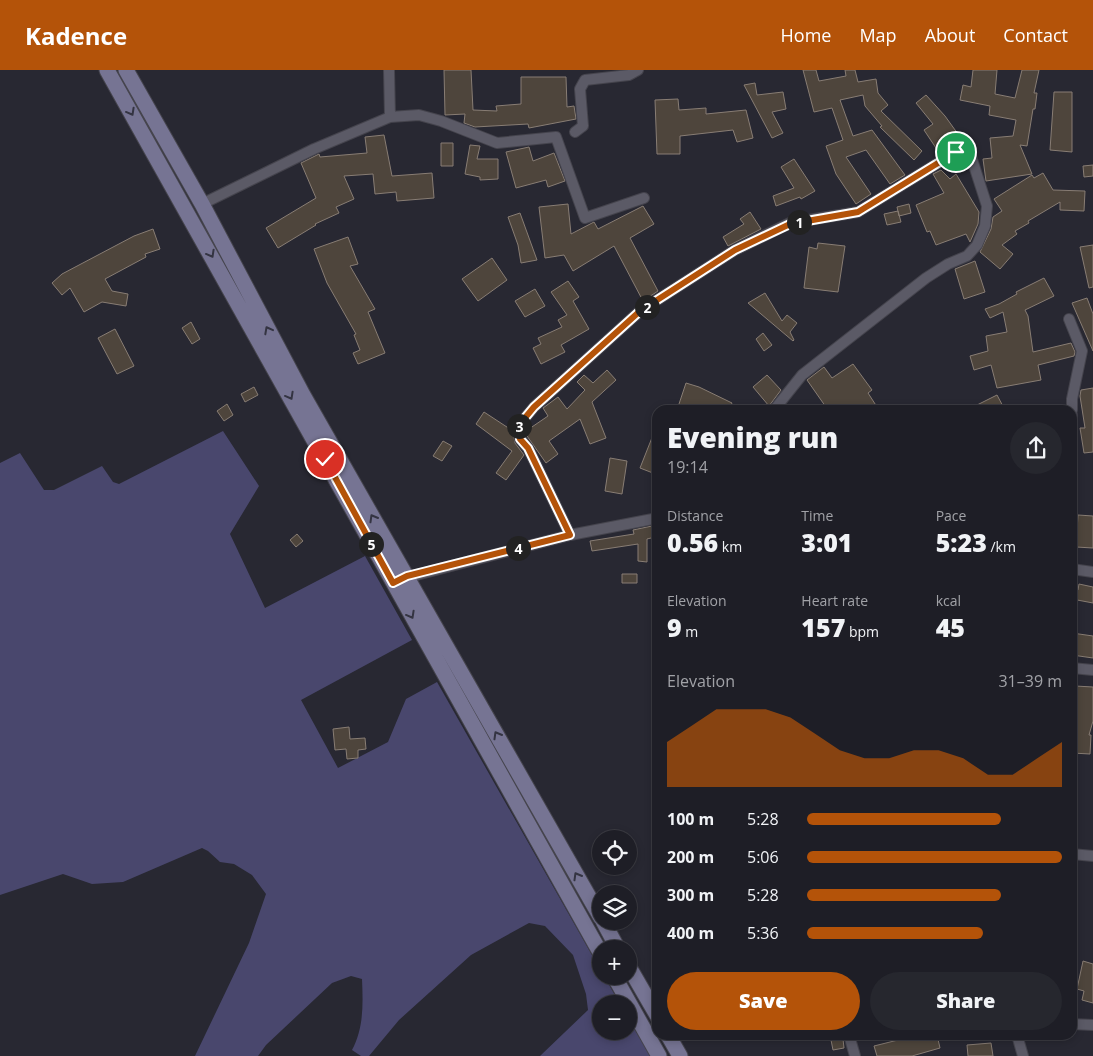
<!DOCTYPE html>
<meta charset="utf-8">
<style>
body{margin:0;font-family:"Open Sans",sans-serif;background:#26272e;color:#f1f3f6;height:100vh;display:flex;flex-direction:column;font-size:19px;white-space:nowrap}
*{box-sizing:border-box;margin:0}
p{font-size:16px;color:#a1a2a7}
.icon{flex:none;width:28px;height:28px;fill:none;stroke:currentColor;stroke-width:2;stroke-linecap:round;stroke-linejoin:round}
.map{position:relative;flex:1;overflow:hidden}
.side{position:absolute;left:652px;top:335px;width:425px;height:635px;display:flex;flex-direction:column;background:#1e1e26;border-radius:15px;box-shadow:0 2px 8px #0003,0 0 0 1px #3c3c43}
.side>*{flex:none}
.buttons{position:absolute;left:592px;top:760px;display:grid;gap:10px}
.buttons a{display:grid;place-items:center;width:45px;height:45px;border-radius:50%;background:#1e1e26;box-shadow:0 2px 8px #0003,0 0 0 1px #3c3c43;font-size:25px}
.pin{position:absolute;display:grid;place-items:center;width:42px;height:42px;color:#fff;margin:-21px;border:2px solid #fff;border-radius:50%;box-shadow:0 1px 5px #0007}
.km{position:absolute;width:25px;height:25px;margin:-12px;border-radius:50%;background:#222;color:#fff;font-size:14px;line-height:25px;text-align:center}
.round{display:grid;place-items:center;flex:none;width:52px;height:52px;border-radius:26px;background:#26272e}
.head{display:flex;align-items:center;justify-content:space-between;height:85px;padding:0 15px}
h1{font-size:28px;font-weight:800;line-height:38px}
.metrics{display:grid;grid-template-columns:repeat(3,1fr);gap:8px;height:85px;padding:5px 15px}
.metrics div{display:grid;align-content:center}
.metrics b{font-size:25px;font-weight:800}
.metrics small{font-size:14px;font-weight:400}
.metrics p{font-size:14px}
.chart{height:140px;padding:10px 15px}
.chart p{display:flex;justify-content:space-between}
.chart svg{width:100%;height:90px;margin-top:5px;fill:#b45309;opacity:.7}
.cta{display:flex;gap:10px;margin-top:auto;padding:10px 15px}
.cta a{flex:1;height:58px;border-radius:30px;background:#b45309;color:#fff;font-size:20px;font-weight:800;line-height:58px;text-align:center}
.cta a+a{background:#26272e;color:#f1f3f6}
ul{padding:0 15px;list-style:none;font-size:16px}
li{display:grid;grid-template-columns:80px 60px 1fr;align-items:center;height:38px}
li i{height:12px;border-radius:6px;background:#b45309}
header{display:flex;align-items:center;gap:30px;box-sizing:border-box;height:70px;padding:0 25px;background:#b45309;color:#fff}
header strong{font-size:24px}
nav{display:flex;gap:28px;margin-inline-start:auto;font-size:18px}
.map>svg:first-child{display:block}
.green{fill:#49476d}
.building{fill:#4e453c;stroke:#887d74}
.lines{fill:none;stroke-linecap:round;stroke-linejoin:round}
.street-casing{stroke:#45444d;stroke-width:12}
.secondary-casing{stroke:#45444d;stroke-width:17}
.street{stroke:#5b5a66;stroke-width:10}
.secondary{stroke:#767493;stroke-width:15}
.oneway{stroke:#343442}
.route-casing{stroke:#fff;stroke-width:10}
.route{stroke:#b45309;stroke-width:6}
</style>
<header>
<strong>Kadence</strong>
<nav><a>Home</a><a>Map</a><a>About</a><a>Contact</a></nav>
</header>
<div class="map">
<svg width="1093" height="986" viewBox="0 0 1093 986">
<rect width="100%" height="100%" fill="#282832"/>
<path class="green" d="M223,361L259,416L230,464L265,538L365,486L412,570L301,630L338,698L388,672L406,629L437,612L601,901V906H604L620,934H601V961H629V949L650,986H540L588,940L586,924L573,885L545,856L529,853L471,885L399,950L369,986H361L352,980C364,958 363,933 362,909L351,906L332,913L266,975L258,986H195L249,873L266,824L252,805L234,794L220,792L208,781L202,778L123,812L92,814L63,804L0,825V393L20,383L44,420H54L102,396L113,412L119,414Z"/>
<path class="building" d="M444,0H471L473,40L497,41L496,36L521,34V7H566L567,37L574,36L576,49L529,58L528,54L475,57L464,53L465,44L445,45Z
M803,0H816L819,11L846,6L845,0H855L858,12L876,9L878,23L888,35L881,41L922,81L914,90L880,57L882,56L865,36L863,25L840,30L853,66L872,60L905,105L890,114L866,80L846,87L871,124L856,134L836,104L826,76L843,70L832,38L814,42Z
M973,0H997L995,24L1015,28L1022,0H1039L1034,23H1037L1035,39H1033L1027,76L1020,75L1032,104L986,111L983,89L992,88L990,68L1013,66L1016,50L989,45L990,36L960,30L963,15L971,17Z
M755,13L757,25L783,22L786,39L772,42L783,63L772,68L744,15Z
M1054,22H1072V82L1050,80Z
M926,25L945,46L963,71L940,84L924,60L933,54L916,33Z
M678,29L679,40L706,38V44L746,40L753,68L737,72L733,60L680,66V84H657L655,30Z
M384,65L392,106L432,103L434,128L397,131L396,122L375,124L373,104L344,106L354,129L336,137L339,143L315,154L316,155L278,178L266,158L316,128L301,93L319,84L320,87L367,83L365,67Z
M441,73H453V96H441Z
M470,75L480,76L477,89H498V109L480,110V107L465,104Z
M529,77L533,91L554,83L565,111L548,117L546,110L516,118L506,82Z
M794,89L815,121L801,129L800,127L776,136L773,126L794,118L781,97Z
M1093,95V106L1084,107L1083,96Z
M941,100L950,109L956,104L979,142L978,154L970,172L966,164L936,175L930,161L927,162L916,135L944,123L933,104Z
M1043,103L1053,120L1085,121L1084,141L1060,140V132L1028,151L1029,153L1015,161L1017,164L1002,175L1013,184L1000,199L980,182L991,159L993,147L1002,141L994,129L1032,105L1034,108Z
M568,134L571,164L594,152L598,159L643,136L654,154L630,168L658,221L643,231L614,176L573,201L564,185L545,188L539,137Z
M909,134L911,143L899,146L897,137Z
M898,141L901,152L887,155L884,144Z
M750,142L761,159L728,176L723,167L744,154L740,149Z
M520,143L537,190L521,193L518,175L508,147Z
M153,159L160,179L145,184L146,187L105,209L112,221L128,224L126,236L102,232L84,242L70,218L62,225L52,213L62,204L134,166Z
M348,167L358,194L350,196L375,239L368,242L385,283L358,294L353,283L360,280L354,265L356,264L327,213L314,179Z
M818,173L845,176L838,222L804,218L809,177L817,179Z
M1093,175V217L1089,218L1080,177Z
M492,188L507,210L478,231L462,209Z
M975,191L985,222L964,229L955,199Z
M1044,208L1054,226L1025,240L1028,246L1033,282L1071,273L1075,282L1074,286L1038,295L1041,310L997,318L991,295L974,300L970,286L988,281L986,266L1007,262L1003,242L990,248L985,239L999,234L1017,224L1016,222Z
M568,211L579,227L573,231L589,259L561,275L565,282L541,294L533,278L541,274L538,268L562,257L558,250L567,245L551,222Z
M535,219L545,236L525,247L515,231Z
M765,223L782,251L787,245L797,253L790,262L794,270L793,271L748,233Z
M1087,228L1093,244V281L1072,233Z
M191,252L200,269L192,274L182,258Z
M115,259L134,296L117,304L98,268Z
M763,263L772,275L764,281L756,269Z
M853,294L872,320L868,323L879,340H828L807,310L824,297L832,308Z
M607,300L616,310L592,332L606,368L590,374L580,349L549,371L558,384L546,393L527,366L526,361L548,346L543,338L558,327L567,339L585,320L577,312L584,305L593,313Z
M767,305L781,320L769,336L753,317Z
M686,313L699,317L732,333L729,340H677Z
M254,317L258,325L245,332L241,324Z
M1093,318V382L1084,383L1080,358H1085L1080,326L1081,320Z
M997,325L1005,340H967Z
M227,334L233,345L224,351L217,341Z
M484,342L513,361L515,373L524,385L506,410L496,403L512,381L476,354Z
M657,355H658V405L640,398Z
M443,371L452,376L442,391L433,386Z
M610,388L627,391L622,424L605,421Z
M1078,445L1093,446V478L1076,477Z
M652,456L655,467L647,469V492L638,491V474L592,481L590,471L634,464L633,460Z
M297,464L303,471L296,477L290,470Z
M622,504H637V513H622Z
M1079,514L1093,517V533L1072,529V519L1078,520Z
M1072,563L1093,566V588L1072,585Z
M1075,616L1093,617V651L1089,665H1091L1090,684L1072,683V640Z
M349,657L350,669L365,668L366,679L358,680V688L347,689L346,679L335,680L333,659Z
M1083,891L1093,894V933L1082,930L1084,921L1077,919Z
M918,965H937L940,978L912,986H877L874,976Z
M843,969L844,978L833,980L831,970Z
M991,973L993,986H968L967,975Z"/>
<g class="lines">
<defs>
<path id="street" d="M389,0L390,47
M575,62L583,56L580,19L585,10L629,5L638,0
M202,134L314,79L390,47L419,45L441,51L497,73L556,67L585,148L644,128
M1069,249L1082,281L1072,329V340
M1072,345V386
M570,465L528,378L520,369L519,355L534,337L640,241L735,180L790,153L858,142L956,82L969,80L987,136L985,156L977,175L967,186L948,194L926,208L802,305L774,340
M1072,499L1093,502
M401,509L570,465L658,448
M1072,598L1093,600
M1072,784L1093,786
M1072,954L1093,955
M849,965L855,986
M1017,965L1023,986"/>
<path id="secondary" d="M107,0L601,884
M126,0L202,134L303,325L601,848
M603,851L618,879
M629,897L658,947
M614,906L659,986
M668,965L680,986"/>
</defs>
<use href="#street" class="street-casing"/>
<use href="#secondary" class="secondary-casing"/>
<use href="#street" class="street"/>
<use href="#secondary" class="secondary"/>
</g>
<defs><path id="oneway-chevron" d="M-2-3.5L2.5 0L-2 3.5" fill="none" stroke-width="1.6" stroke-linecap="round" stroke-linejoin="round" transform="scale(1.25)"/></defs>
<g class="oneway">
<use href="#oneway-chevron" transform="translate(131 42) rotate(61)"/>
<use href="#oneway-chevron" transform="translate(211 184) rotate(61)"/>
<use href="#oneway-chevron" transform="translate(268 260) rotate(-118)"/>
<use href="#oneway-chevron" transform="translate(290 326) rotate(61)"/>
<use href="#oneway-chevron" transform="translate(373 448) rotate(-120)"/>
<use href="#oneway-chevron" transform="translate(411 545) rotate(61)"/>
<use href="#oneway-chevron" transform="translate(497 665) rotate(-120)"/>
<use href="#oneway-chevron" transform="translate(577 806) rotate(-120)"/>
</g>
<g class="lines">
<defs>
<path id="route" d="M325,389L393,513L407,506L570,465L528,378L520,369L519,355L534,337L640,241L735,180L790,154L858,142L956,82"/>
</defs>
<use href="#route" class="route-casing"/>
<use href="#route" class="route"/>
</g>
</svg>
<div class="buttons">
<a><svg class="icon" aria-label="locate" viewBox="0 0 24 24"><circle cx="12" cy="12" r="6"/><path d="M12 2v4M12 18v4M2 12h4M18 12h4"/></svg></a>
<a><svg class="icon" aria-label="layers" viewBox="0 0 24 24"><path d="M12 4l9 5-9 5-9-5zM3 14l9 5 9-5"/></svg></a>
<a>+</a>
<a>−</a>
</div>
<div class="pin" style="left:956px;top:82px;background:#1e9e55"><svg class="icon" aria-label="arrive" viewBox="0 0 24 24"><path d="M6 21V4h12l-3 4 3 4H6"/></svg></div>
<div class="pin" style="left:325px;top:389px;background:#d93025"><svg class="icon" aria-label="check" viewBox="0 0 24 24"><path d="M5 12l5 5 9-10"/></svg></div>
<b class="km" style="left:799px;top:152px">1</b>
<b class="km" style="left:647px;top:237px">2</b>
<b class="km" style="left:519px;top:356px">3</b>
<b class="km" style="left:518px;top:478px">4</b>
<b class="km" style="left:371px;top:474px">5</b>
<section class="side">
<div class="head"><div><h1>Evening run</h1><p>19:14</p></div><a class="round"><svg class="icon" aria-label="share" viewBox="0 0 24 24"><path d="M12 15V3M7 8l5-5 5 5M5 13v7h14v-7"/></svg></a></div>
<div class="metrics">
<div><p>Distance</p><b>0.56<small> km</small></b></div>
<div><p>Time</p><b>3:01</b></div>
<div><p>Pace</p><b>5:23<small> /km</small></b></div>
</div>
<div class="metrics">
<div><p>Elevation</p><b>9<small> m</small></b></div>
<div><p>Heart rate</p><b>157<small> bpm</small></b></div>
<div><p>kcal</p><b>45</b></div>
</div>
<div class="chart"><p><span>Elevation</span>31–39 m</p>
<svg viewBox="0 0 160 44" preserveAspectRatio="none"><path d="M0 44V22L10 14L20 6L30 6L40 6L50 10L60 18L70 26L80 30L90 30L100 26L110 26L120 30L130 38L140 38L150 30L160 22V44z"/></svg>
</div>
<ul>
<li><b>100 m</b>5:28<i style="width:76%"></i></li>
<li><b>200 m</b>5:06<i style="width:100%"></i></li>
<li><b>300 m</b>5:28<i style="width:76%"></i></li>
<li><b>400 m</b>5:36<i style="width:69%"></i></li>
</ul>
<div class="cta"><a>Save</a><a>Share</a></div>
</section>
</div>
